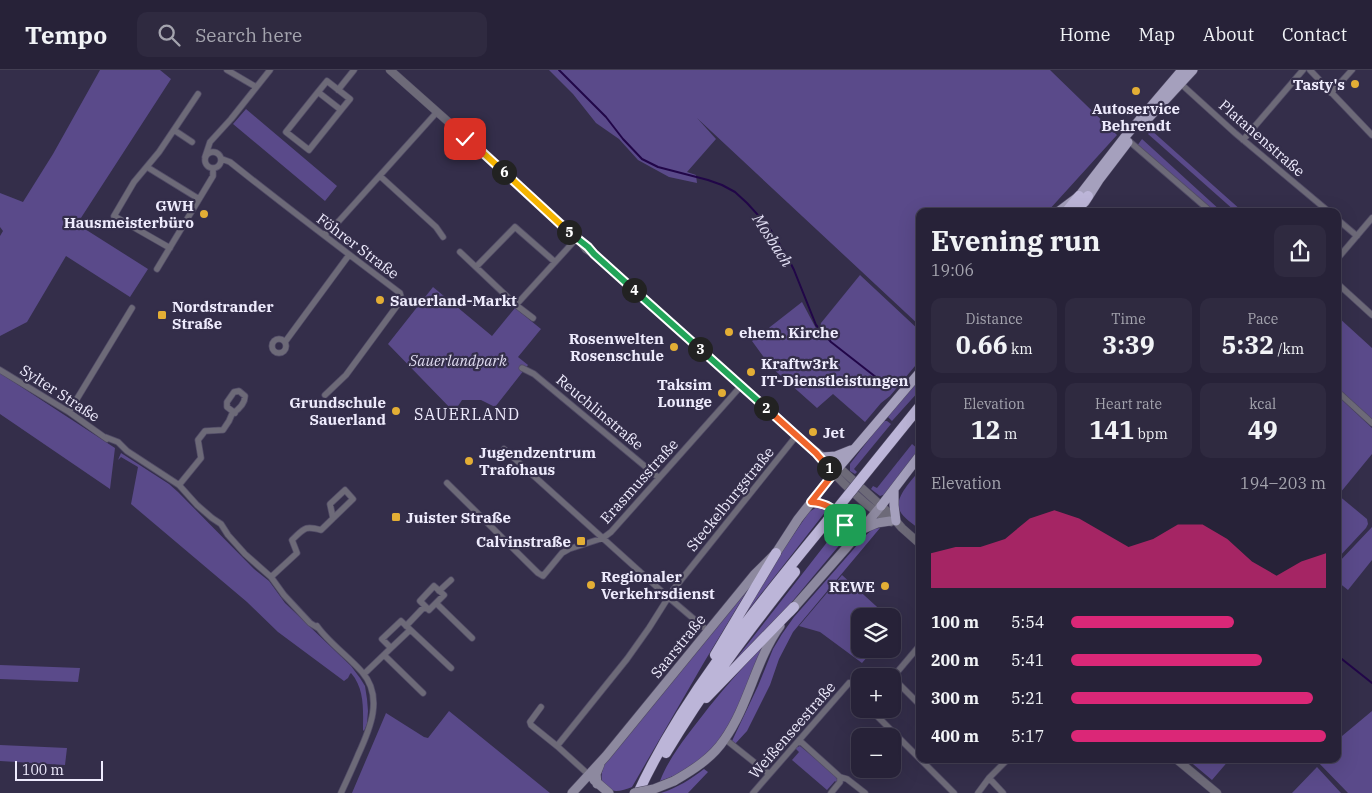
<!DOCTYPE html>
<meta charset="utf-8">
<style>
body{margin:0;font-family:"IBM Plex Serif",serif;background:#2f2a40;color:#f1f3f6;height:100vh;display:flex;flex-direction:column;font-size:19px;white-space:nowrap}
*{box-sizing:border-box;margin:0}
p{font-size:16px;color:#a4a4ae}
.icon{flex:none;width:28px;height:28px;fill:none;stroke:currentColor;stroke-width:2;stroke-linecap:round;stroke-linejoin:round}
.map{position:relative;flex:1;overflow:hidden}
.details{position:absolute;left:916px;top:138px;width:425px;height:555px;display:flex;flex-direction:column;background:#272238;border-radius:10px;box-shadow:0 5px 20px #0002,0 0 0 1px #433f53}
.details>*{flex:none}
.buttons{position:absolute;left:851px;top:538px;display:grid;gap:10px}
.buttons a{display:grid;place-items:center;width:50px;height:50px;border-radius:10px;background:#272238;box-shadow:0 5px 20px #0002,0 0 0 1px #433f53;font-size:25px}
.scale{position:absolute;left:15px;bottom:12px;width:88px;box-sizing:border-box;padding-left:5px;border:2px solid #eeebfd;border-top:0;font-size:14px;line-height:18px;white-space:nowrap;color:#eeebfd;-webkit-text-stroke:4px #342e4a;paint-order:stroke}
.pin{position:absolute;display:grid;place-items:center;width:42px;height:42px;color:#fff;margin:-21px;border-radius:10px;box-shadow:0 2px 8px #0006}
.km{position:absolute;width:25px;height:25px;margin:-12px;border-radius:50%;background:#222;color:#fff;font-size:14px;line-height:25px;text-align:center}
.round{display:grid;place-items:center;flex:none;width:52px;height:52px;border-radius:10px;background:#2f2a40}
.summary{display:flex;align-items:center;justify-content:space-between;height:85px;padding:0 15px}
h1{font-size:28px;font-weight:700;line-height:38px}
.stats{display:grid;grid-template-columns:repeat(3,1fr);gap:8px;height:85px;padding:5px 15px}
.stats div{display:grid;align-content:center;border-radius:10px;background:#2f2a40;text-align:center}
.stats b{font-size:25px;font-weight:700}
.stats small{font-size:14px;font-weight:400}
.stats p{font-size:14px}
.chart{height:140px;padding:10px 15px}
.chart p{display:flex;justify-content:space-between}
.chart svg{width:100%;height:90px;margin-top:5px;fill:#db2777;opacity:.7}
ul{padding:0 15px;list-style:none;font-size:16px}
li{display:grid;grid-template-columns:80px 60px 1fr;align-items:center;height:38px}
li i{height:12px;border-radius:6px;background:#db2777}
header{display:flex;align-items:center;gap:30px;box-sizing:border-box;height:70px;padding:0 25px;background:#272238;border-bottom:1px solid #433f53}
header strong{font-size:24px}
nav{display:flex;gap:28px;margin-inline-start:auto;font-size:18px}
.search{width:350px;height:45px;background:#2f2a40;display:flex;align-items:center;gap:12px;box-sizing:border-box;padding:0 18px;border-radius:10px;color:#a4a4ae;font-size:19px}
.map>svg:first-child{display:block}
.green{fill:#5a4a8a}
.forest{fill:#614f95}
.lines{fill:none;stroke-linecap:round;stroke-linejoin:round}
.stream{stroke:#210648;stroke-width:2}
.minor-casing{stroke:#524c67;stroke-width:7}
.tertiary-casing{stroke:#524c67;stroke-width:9}
.secondary-casing{stroke:#524c67;stroke-width:10}
.primary-casing{stroke:#524c67;stroke-width:10}
.motorway-casing{stroke:#524c67;stroke-width:11}
.minor{stroke:#6d6a78;stroke-width:5.5}
.tertiary{stroke:#6d6a78;stroke-width:8}
.secondary{stroke:#8d899f;stroke-width:9}
.primary{stroke:#a5a0bd;stroke-width:9}
.motorway{stroke:#bcb5d8;stroke-width:10}
.secondary-bridge-casing{stroke:#524c67;stroke-width:10;stroke-linecap:butt}
.motorway-bridge-casing{stroke:#524c67;stroke-width:11;stroke-linecap:butt}
.secondary-bridge{stroke:#8d899f;stroke-width:9}
.motorway-bridge{stroke:#bcb5d8;stroke-width:10}
.split-1-casing{stroke:#fff;stroke-width:10}
.split-2-casing{stroke:#fff;stroke-width:10}
.split-3-casing{stroke:#fff;stroke-width:10}
.split-4-casing{stroke:#fff;stroke-width:10}
.split-5-casing{stroke:#fff;stroke-width:10}
.split-6-casing{stroke:#fff;stroke-width:10}
.split-7-casing{stroke:#fff;stroke-width:10}
.split-1{stroke:#f0652b;stroke-width:6}
.split-2{stroke:#f0652b;stroke-width:6}
.split-3{stroke:#22a559;stroke-width:6}
.split-4{stroke:#22a559;stroke-width:6}
.split-5{stroke:#22a559;stroke-width:6}
.split-6{stroke:#f5b400;stroke-width:6}
.split-7{stroke:#f5b400;stroke-width:6}
.poi-dot{fill:#e3ae35;stroke:#342e4a;stroke-width:2}
.labels{text-anchor:middle;dominant-baseline:central;stroke-width:4.5;stroke-linejoin:round;paint-order:stroke}
.poi-label{font-size:15px;font-weight:bold;fill:#eeebfd;stroke:#342e4a;text-anchor:start}
.street-label{font-size:15px;fill:#eeebfd;stroke:#342e4a}
.park-label{font-size:15px;font-style:italic;fill:#dfdbf0;stroke:#342e4a}
.water-label{font-size:16px;font-style:italic;fill:#e1def3;stroke:#342e4a}
.neighbourhood-label{font-size:16px;letter-spacing:1px;fill:#eeebfd;stroke:#342e4a}
</style>
<header>
<strong>Tempo</strong>
<div class="search"><svg class="icon" aria-label="search" viewBox="0 0 24 24"><circle cx="10" cy="10" r="6"/><path d="M15 15l6 6"/></svg>Search here</div>
<nav><a>Home</a><a>Map</a><a>About</a><a>Contact</a></nav>
</header>
<div class="map">
<svg width="1372" height="723" viewBox="0 0 1372 723">
<rect width="100%" height="100%" fill="#342e4a"/>
<path class="green" d="M100,0H160L171,9L77,154L148,199L130,227L66,186L27,252L0,266V166L3,161L0,157V123L23,132L53,84Z
M549,0H1050L1117,65L1048,141H920V256L697,48L716,69L687,102L696,105L697,113L669,107L638,90L619,69L596,53L573,24Z
M246,39L337,116L325,131L233,54Z
M1151,60L1242,141H1235L1148,64Z
M1142,69L1221,141H1213L1137,76Z
M860,205L920,261V290L890,326L881,333L865,352L833,324L817,338L771,297L752,271L802,232L819,264L821,253Z
M433,217L492,266L515,238L541,259L518,287L528,295L495,337L481,330H462L454,342L388,274Z
M1338,247L1372,278V352L1338,321Z
M0,303L115,378L110,419L0,344Z
M920,306V320L892,351L887,346Z
M1338,326L1372,358V384L1340,423L1338,421Z
M883,351H887L891,354L854,399L857,402L855,404L850,401V394Z
M912,374L918,379L919,381L884,427L883,425L880,426L871,419L873,416L877,418Z
M121,383L169,414L178,422L254,499L269,511L285,533L351,596L360,608L365,616L367,629L368,641L367,654L364,661L363,660C363,641 365,619 351,603L350,604L348,608L344,611L278,562L247,532L131,434L138,397L121,387L118,390Z
M920,400V460C914,454 903,448 900,441C893,428 913,409 920,400Z
M1338,425L1367,449L1368,454L1366,458L1338,488Z
M1372,457V490L1348,520L1338,512V493Z
M842,505L887,546H860V579H874L862,593L820,562L799,556Z
M0,595L80,598L78,612L0,609Z
M449,641L550,723H352L386,643L424,667L428,668Z
M1372,641V723H1348L1315,689H1338V662L1342,666Z
M0,675L67,678L65,695L0,691Z
M800,676L835,705L837,709V713L835,711L827,720L792,690L799,682L795,678Z
M1187,689H1230L1212,710Z
M1317,697L1341,723H1292Z"/>
<path class="forest" d="M817,437L826,441L739,552L779,486L809,442Z
M842,453L844,467L842,472L781,545L733,595L732,594Z
M880,458L793,562L779,589L770,615L747,661L735,674L732,671L758,616L773,579L782,564L794,547L866,465L873,459Z
M750,516L703,594L632,717C627,719 621,721 616,721C599,721 599,703 606,692Z
M765,573C748,615 732,672 692,697C682,703 671,707 660,711C671,683 691,661 709,637C727,615 746,594 765,573Z
M704,699L708,702L688,723H661C677,718 691,709 704,699Z"/>
<g class="lines">
<path class="stream" d="M559,0L606,47L623,69L642,89L658,97L708,110L722,115L735,122L747,133L768,156L787,186L794,200L816,255L831,272L886,315
M1338,586L1372,613"/>
<defs>
<path id="minor" d="M227,0L256,17
M1310,0L1372,65
M327,11L350,29L341,40L318,22Z
M1180,13L1235,63L1328,141
M338,20L354,0
M318,22L286,62L309,80L341,40
M1331,23L1352,0
M174,60L192,72
M1243,70L1303,0
M1129,71L1210,141
M205 90a8 8 0 1 1 16 0a8 8 0 1 1-16 0Z
M205,87L210,72L231,49L270,0
M222,89L230,92C286,137 343,180 400,223L401,227L399,233L346,305L325,325
M147,97L199,129
M380,106L436,157L443,167
M1338,150L1357,166
M324,165L339,151L437,42
M170,178L114,146L134,112L159,82L198,24
M460,182L516,235L533,248
M1338,188L1372,148
M476,197L515,157L555,192
M157,199L213,106V98
M1338,214L1372,245
M516,235L577,168
M272 276a7 7 0 1 1 14 0a7 7 0 1 1-14 0Z
M285,272L349,185
M522,298L534,304L659,408
M0,300L69,342L107,369
M1338,322L1372,353
M69,342L132,238
M105,367L118,372L127,381L179,415L197,435L212,448L221,454L228,465L245,484L271,507L284,525L310,553L318,558
M504,379L668,527L708,561
M447,413L538,503L543,506L562,483L569,479L603,468L611,462L741,316
M179,415L201,388L198,370L205,361L223,360L229,351L232,344C238,340 245,334 245,326L239,321L234,322L227,332V337L235,343
M271,507L297,483L292,470C304,459 304,455 321,460L353,429L345,420L330,434L333,448
M439,521L451,510
M436,533L472,568
M317,556C328,572 349,587 362,602C384,627 370,659 358,685C353,697 347,710 341,723
M406,556L425,536L429,540L444,525L434,516L420,531L425,536
M920,575L893,607L894,609L920,635
M391,578L410,560
M384,585L423,623
M364,604L391,578L382,569L401,551L451,598
M541,637L530,652L531,655L557,676L589,705
M870,639L920,689
M725,669L769,704
M799,670L840,707
M557,676L627,589L649,558L673,520L797,365
M920,689L954,723
M840,707L847,709L865,723
M989,708L1003,723
M753,723L849,613
M831,723L840,712V707
M978,723L989,708L1008,689"/>
<path id="tertiary" d="M390,0L453,56L464,64L475,76L584,174
M581,172L586,179L594,184L811,378L843,401L888,442L902,458L920,474
M821,388C838,410 867,437 891,452
M1176,689L1217,723"/>
<path id="secondary" d="M811,432C835,433 850,453 847,477
M863,459L877,453L890,451
M790,542L847,477L881,436
M594,710L609,723
M674,711C693,700 712,688 724,670C749,635 755,591 780,556
M597,714L596,704L600,694
M572,723L606,686L754,505L776,483L798,449L839,397"/>
<path id="primary" d="M1145,52L1193,0
M1085,132L1099,110L1128,72
M1059,141L1079,126L1124,68L1182,0
M823,387L836,386L851,380
M839,397L920,302
M894,419V435L896,451
M881,436L920,385"/>
<path id="motorway" d="M1067,141L1079,126
M1077,141L1088,126
M715,585L776,483
M706,628L794,537
M666,683C704,619 749,560 795,502
M638,723C685,622 758,536 828,450"/>
</defs>
<use href="#minor" class="minor-casing"/>
<use href="#tertiary" class="tertiary-casing"/>
<use href="#secondary" class="secondary-casing"/>
<use href="#primary" class="primary-casing"/>
<use href="#motorway" class="motorway-casing"/>
<use href="#minor" class="minor"/>
<use href="#tertiary" class="tertiary"/>
<use href="#secondary" class="secondary"/>
<use href="#primary" class="primary"/>
<use href="#motorway" class="motorway"/>
<defs>
<path id="secondary-bridge" d="M634,723L654,719L674,711"/>
<path id="motorway-bridge" d="M828,450L920,336"/>
</defs>
<use href="#secondary-bridge" class="secondary-bridge-casing"/>
<use href="#motorway-bridge" class="motorway-bridge-casing"/>
<use href="#secondary-bridge" class="secondary-bridge"/>
<use href="#motorway-bridge" class="motorway-bridge"/>
</g>
<g class="lines">
<defs>
<path id="split-1" d="M829,398L834,403L811,432C827,433 839,441 845,455"/>
<path id="split-2" d="M766,338L816,383L829,398"/>
<path id="split-3" d="M700,279L766,338"/>
<path id="split-4" d="M634,220L700,279"/>
<path id="split-5" d="M569,162L588,177L594,184L634,220"/>
<path id="split-6" d="M504,102L569,162"/>
<path id="split-7" d="M465,69L469,70L504,102"/>
</defs>
<use href="#split-1" class="split-1-casing"/>
<use href="#split-2" class="split-2-casing"/>
<use href="#split-3" class="split-3-casing"/>
<use href="#split-4" class="split-4-casing"/>
<use href="#split-5" class="split-5-casing"/>
<use href="#split-6" class="split-6-casing"/>
<use href="#split-7" class="split-7-casing"/>
<use href="#split-1" class="split-1"/>
<use href="#split-2" class="split-2"/>
<use href="#split-3" class="split-3"/>
<use href="#split-4" class="split-4"/>
<use href="#split-5" class="split-5"/>
<use href="#split-6" class="split-6"/>
<use href="#split-7" class="split-7"/>
</g>
<g class="poi-dot">
<circle cx="1355" cy="14" r="5"/>
<circle cx="1136" cy="21" r="5"/>
<circle cx="204" cy="144" r="5"/>
<circle cx="380" cy="230" r="5"/>
<rect x="157" y="240" width="10" height="10" rx="2.5"/>
<circle cx="729" cy="262" r="5"/>
<circle cx="674" cy="277" r="5"/>
<circle cx="751" cy="302" r="5"/>
<circle cx="722" cy="323" r="5"/>
<circle cx="396" cy="341" r="5"/>
<circle cx="813" cy="362" r="5"/>
<circle cx="469" cy="391" r="5"/>
<rect x="391" y="442" width="10" height="10" rx="2.5"/>
<rect x="576" y="466" width="10" height="10" rx="2.5"/>
<circle cx="591" cy="515" r="5"/>
<circle cx="885" cy="516" r="5"/>
</g>
<g class="labels">
<g class="poi-label">
<text x="1345" y="14" text-anchor="end">Tasty's</text>
<text x="1136" y="38" text-anchor="middle">Autoservice<tspan x="1136" dy="17">Behrendt</tspan></text>
<text x="194" y="135" text-anchor="end">GWH<tspan x="194" dy="17">Hausmeisterbüro</tspan></text>
<text x="390" y="230">Sauerland-Markt</text>
<text x="172" y="236">Nordstrander<tspan x="172" dy="17">Straße</tspan></text>
<text x="739" y="262">ehem. Kirche</text>
<text x="664" y="268" text-anchor="end">Rosenwelten<tspan x="664" dy="17">Rosenschule</tspan></text>
<text x="761" y="293">Kraftw3rk<tspan x="761" dy="17">IT-Dienstleistungen</tspan></text>
<text x="712" y="314" text-anchor="end">Taksim<tspan x="712" dy="17">Lounge</tspan></text>
<text x="386" y="332" text-anchor="end">Grundschule<tspan x="386" dy="17">Sauerland</tspan></text>
<text x="823" y="362">Jet</text>
<text x="479" y="382">Jugendzentrum<tspan x="479" dy="17">Trafohaus</tspan></text>
<text x="406" y="447">Juister Straße</text>
<text x="571" y="471" text-anchor="end">Calvinstraße</text>
<text x="601" y="506">Regionaler<tspan x="601" dy="17">Verkehrsdienst</tspan></text>
<text x="875" y="516" text-anchor="end">REWE</text>
</g>
<g class="street-label">
<text transform="translate(1262 68) rotate(41)">Platanenstraße</text>
<text transform="translate(358 176) rotate(37)">Föhrer Straße</text>
<text transform="translate(60 323) rotate(33)">Sylter Straße</text>
<text transform="translate(600 342) rotate(40)">Reuchlinstraße</text>
<text transform="translate(639 411) rotate(-48)">Erasmusstraße</text>
<text transform="translate(730 429) rotate(-51)">Steckelburgstraße</text>
<text transform="translate(678 576) rotate(-51)">Saarstraße</text>
<text transform="translate(792 660) rotate(-49)">Weißenseestraße</text>
</g>
<g class="park-label">
<text x="458" y="290">Sauerlandpark</text>
</g>
<g class="water-label">
<text transform="translate(773 170) rotate(57)">Mosbach</text>
</g>
<g class="neighbourhood-label">
<text x="467" y="344">SAUERLAND</text>
</g>
</g>
</svg>
<div class="buttons">
<a><svg class="icon" aria-label="layers" viewBox="0 0 24 24"><path d="M12 4l9 5-9 5-9-5zM3 14l9 5 9-5"/></svg></a>
<a>+</a>
<a>−</a>
</div>
<div class="scale">100 m</div>
<div class="pin" style="left:845px;top:455px;background:#1e9e55"><svg class="icon" aria-label="arrive" viewBox="0 0 24 24"><path d="M6 21V4h12l-3 4 3 4H6"/></svg></div>
<div class="pin" style="left:465px;top:69px;background:#d93025"><svg class="icon" aria-label="check" viewBox="0 0 24 24"><path d="M5 12l5 5 9-10"/></svg></div>
<b class="km" style="left:829px;top:398px">1</b>
<b class="km" style="left:766px;top:338px">2</b>
<b class="km" style="left:700px;top:279px">3</b>
<b class="km" style="left:634px;top:220px">4</b>
<b class="km" style="left:569px;top:162px">5</b>
<b class="km" style="left:504px;top:102px">6</b>
<section class="details">
<div class="summary"><div><h1>Evening run</h1><p>19:06</p></div><a class="round"><svg class="icon" aria-label="share" viewBox="0 0 24 24"><path d="M12 15V3M7 8l5-5 5 5M5 13v7h14v-7"/></svg></a></div>
<div class="stats">
<div><p>Distance</p><b>0.66<small> km</small></b></div>
<div><p>Time</p><b>3:39</b></div>
<div><p>Pace</p><b>5:32<small> /km</small></b></div>
</div>
<div class="stats">
<div><p>Elevation</p><b>12<small> m</small></b></div>
<div><p>Heart rate</p><b>141<small> bpm</small></b></div>
<div><p>kcal</p><b>49</b></div>
</div>
<div class="chart"><p><span>Elevation</span>194–203 m</p>
<svg viewBox="0 0 160 44" preserveAspectRatio="none"><path d="M0 44V27L10 24L20 24L30 20L40 10L50 6L60 10L70 17L80 24L90 20L100 13L110 13L120 20L130 31L140 38L150 31L160 27V44z"/></svg>
</div>
<ul>
<li><b>100 m</b>5:54<i style="width:64%"></i></li>
<li><b>200 m</b>5:41<i style="width:75%"></i></li>
<li><b>300 m</b>5:21<i style="width:95%"></i></li>
<li><b>400 m</b>5:17<i style="width:100%"></i></li>
</ul>
</section>
</div>
